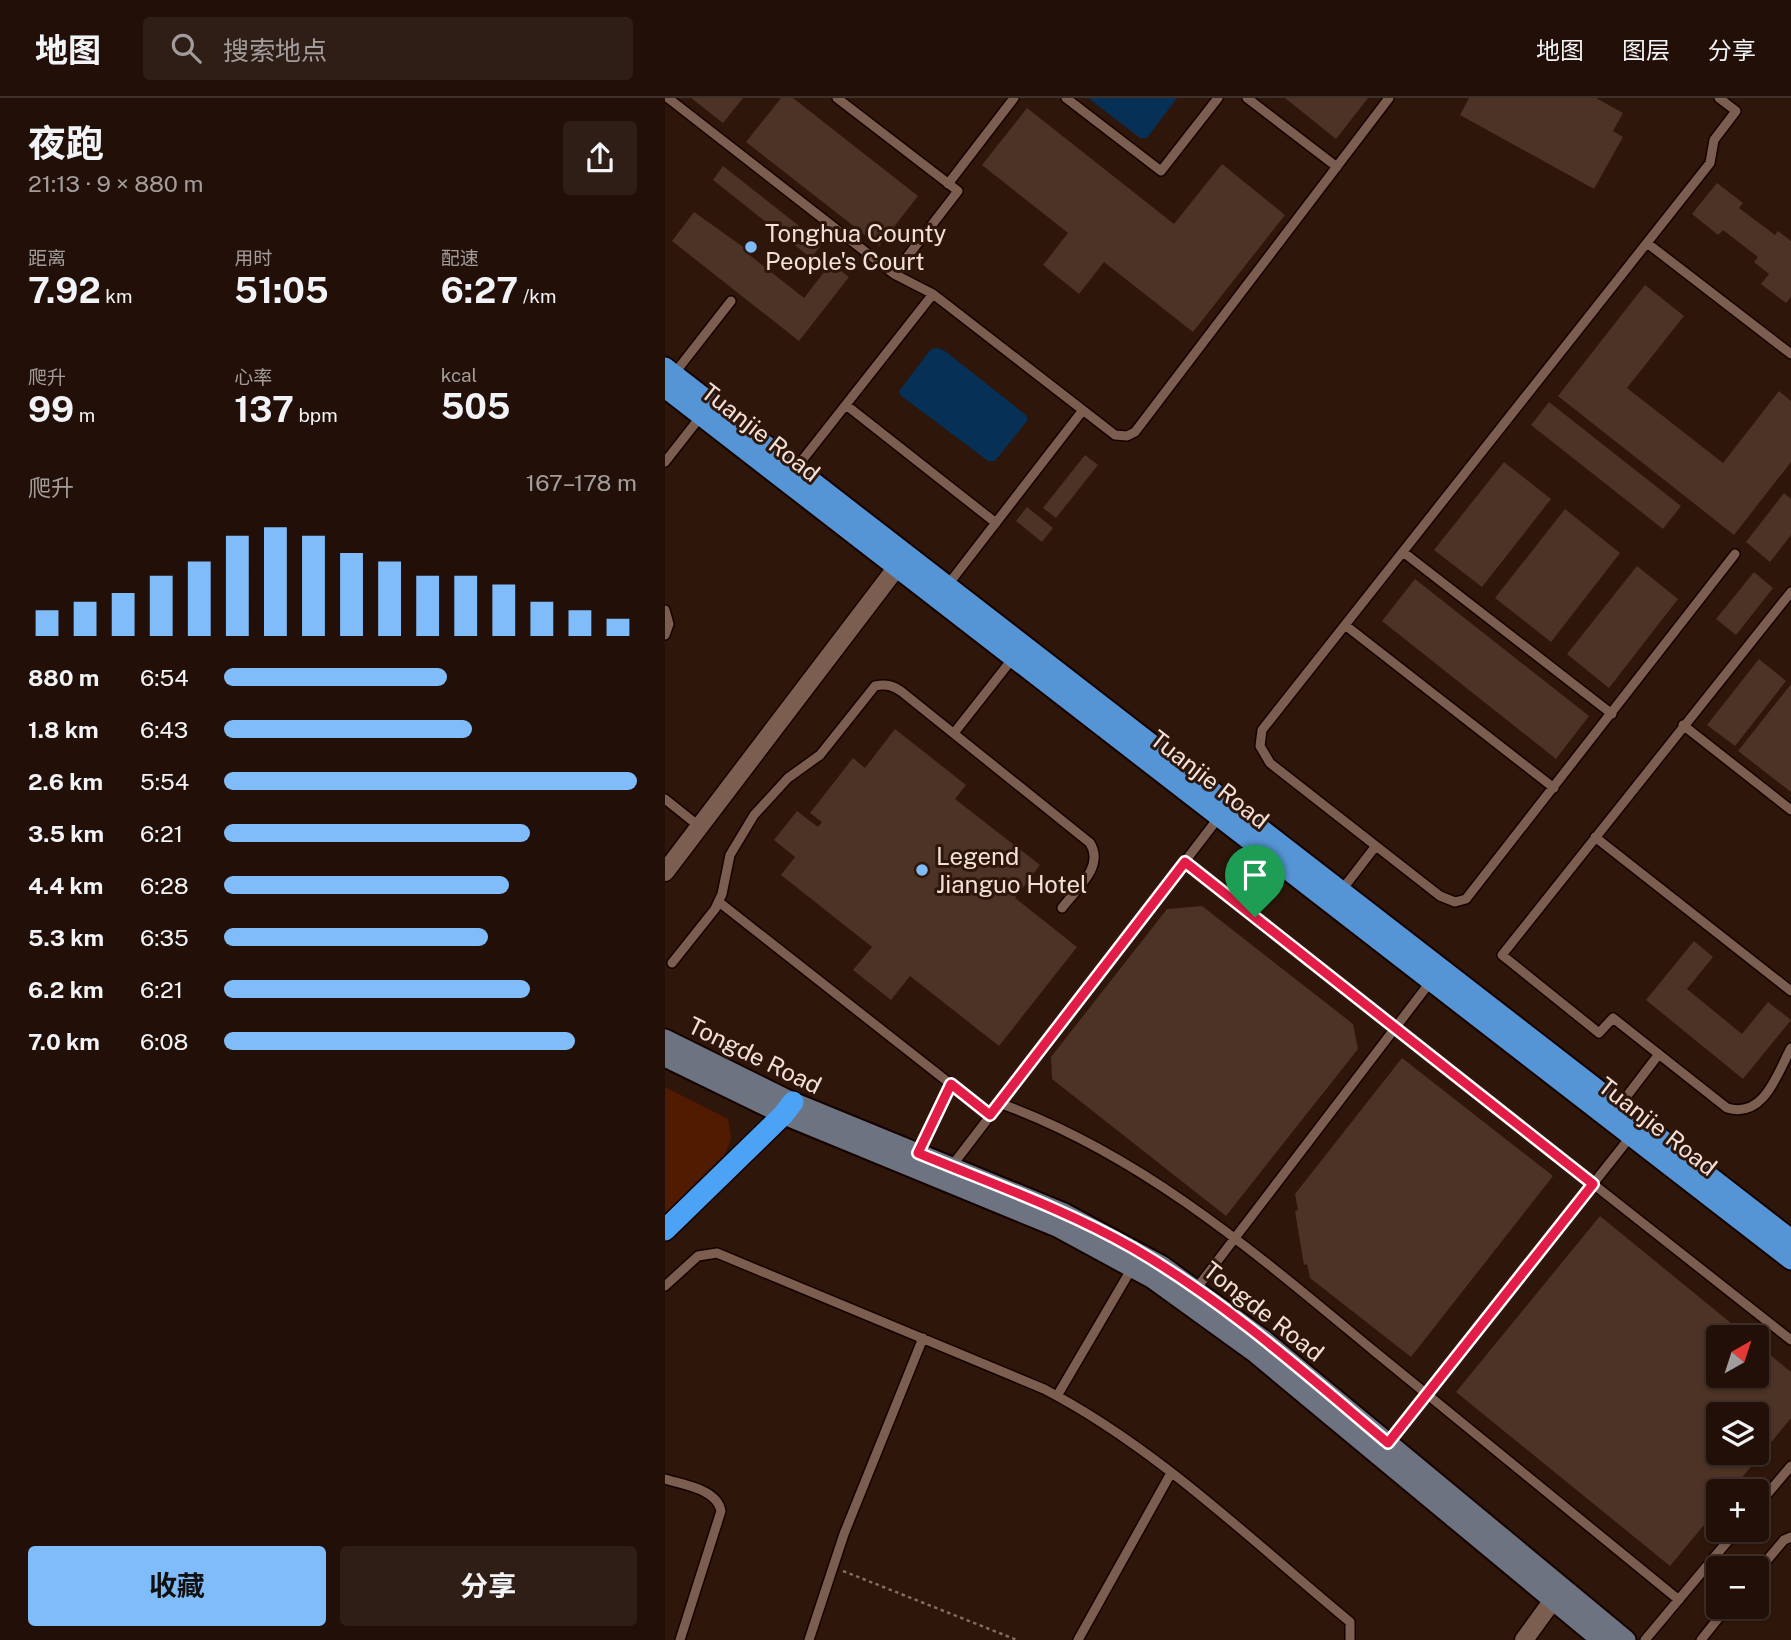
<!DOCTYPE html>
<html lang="zh">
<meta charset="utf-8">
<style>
body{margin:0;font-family:"Public Sans","Noto Sans SC",sans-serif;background:#2e1e16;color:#f1f3f6;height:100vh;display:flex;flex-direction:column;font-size:26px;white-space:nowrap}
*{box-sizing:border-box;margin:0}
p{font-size:23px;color:#a29d9c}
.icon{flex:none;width:38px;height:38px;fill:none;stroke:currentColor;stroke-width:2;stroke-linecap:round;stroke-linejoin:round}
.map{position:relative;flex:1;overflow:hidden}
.panel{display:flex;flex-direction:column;background:#221008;width:665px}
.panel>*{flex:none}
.needle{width:46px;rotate:39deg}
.controls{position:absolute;left:1041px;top:1227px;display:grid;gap:14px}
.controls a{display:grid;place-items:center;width:63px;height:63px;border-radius:7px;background:#221008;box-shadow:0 2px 5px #0004,0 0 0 2px #3f3029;font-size:35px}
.pin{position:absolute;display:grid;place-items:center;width:60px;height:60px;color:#fff;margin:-72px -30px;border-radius:50% 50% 50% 0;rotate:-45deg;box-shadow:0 0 7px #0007}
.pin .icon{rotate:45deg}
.round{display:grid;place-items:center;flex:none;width:74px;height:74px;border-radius:7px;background:#2e1e16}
.head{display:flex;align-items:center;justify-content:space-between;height:119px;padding:0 28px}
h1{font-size:38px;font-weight:700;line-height:52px}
.stats{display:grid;grid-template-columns:repeat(3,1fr);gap:10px;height:119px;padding:7px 28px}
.stats div{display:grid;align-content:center}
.stats b{font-size:35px;font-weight:700}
.stats small{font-size:19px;font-weight:400}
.stats p{font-size:19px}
.chart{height:196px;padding:14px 28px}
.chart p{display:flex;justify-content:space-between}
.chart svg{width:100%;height:126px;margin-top:7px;stroke:#81bcfa;stroke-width:6}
.button{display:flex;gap:14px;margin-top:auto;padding:14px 28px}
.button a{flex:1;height:80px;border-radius:7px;background:#81bcfa;color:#111;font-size:28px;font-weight:700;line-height:80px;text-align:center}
.button a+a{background:#2e1e16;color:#f1f3f6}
ul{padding:0 28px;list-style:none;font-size:23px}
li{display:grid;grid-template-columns:112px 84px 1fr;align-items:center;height:52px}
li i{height:18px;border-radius:9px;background:#81bcfa}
header{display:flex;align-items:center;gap:42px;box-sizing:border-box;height:98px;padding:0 35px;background:#221008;border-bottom:2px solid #3f3029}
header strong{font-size:33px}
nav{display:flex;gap:38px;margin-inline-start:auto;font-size:24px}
.search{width:490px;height:63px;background:#2e1e16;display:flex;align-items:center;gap:18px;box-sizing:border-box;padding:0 24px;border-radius:7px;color:#a29d9c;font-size:26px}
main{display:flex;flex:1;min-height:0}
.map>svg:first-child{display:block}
.green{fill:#511b00}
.water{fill:#063055}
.building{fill:#4d3226;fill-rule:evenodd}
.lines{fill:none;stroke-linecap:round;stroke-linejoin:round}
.service-casing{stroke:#150200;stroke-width:12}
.minor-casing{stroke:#150200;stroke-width:21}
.secondary-casing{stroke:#150200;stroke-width:23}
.trunk-casing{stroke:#150200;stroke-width:23}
.motorway-casing{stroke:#150200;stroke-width:24}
.path{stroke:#836d63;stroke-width:2.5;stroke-dasharray:3.5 3.5;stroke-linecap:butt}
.service{stroke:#7c5e50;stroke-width:9}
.minor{stroke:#7c5e50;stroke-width:18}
.secondary{stroke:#6e7382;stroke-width:19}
.trunk{stroke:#5695d5;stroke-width:19}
.motorway{stroke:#4ca3f6;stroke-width:21}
.route-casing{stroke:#fff;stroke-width:14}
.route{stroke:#e11d48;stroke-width:9}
.poi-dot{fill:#81bcfa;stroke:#2e160a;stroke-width:2.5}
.labels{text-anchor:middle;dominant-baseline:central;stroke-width:6;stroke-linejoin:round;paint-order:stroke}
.poi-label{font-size:24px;fill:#f2e0d9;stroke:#2e160a;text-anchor:start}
.street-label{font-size:24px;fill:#f2e0d9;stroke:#2e160a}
</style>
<header>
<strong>地图</strong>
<div class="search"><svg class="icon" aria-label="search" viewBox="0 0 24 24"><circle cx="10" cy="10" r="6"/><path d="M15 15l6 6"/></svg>搜索地点</div>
<nav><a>地图</a><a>图层</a><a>分享</a></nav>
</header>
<main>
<section class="panel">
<div class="head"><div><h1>夜跑</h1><p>21:13 · 9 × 880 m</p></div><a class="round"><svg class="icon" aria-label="share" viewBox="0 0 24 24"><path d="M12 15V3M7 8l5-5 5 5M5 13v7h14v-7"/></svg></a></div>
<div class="stats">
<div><p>距离</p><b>7.92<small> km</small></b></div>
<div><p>用时</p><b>51:05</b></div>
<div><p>配速</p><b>6:27<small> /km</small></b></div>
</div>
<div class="stats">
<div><p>爬升</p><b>99<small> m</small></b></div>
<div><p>心率</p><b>137<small> bpm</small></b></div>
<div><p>kcal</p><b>505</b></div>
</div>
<div class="chart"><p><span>爬升</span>167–178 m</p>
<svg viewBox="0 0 160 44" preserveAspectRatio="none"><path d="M5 44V35M15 44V32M25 44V29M35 44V23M45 44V18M55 44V9M65 44V6M75 44V9M85 44V15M95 44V18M105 44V23M115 44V23M125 44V26M135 44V32M145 44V35M155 44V38"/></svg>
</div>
<ul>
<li><b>880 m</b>6:54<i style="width:54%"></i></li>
<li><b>1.8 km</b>6:43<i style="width:60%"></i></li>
<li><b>2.6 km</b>5:54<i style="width:100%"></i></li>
<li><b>3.5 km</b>6:21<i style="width:74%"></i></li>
<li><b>4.4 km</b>6:28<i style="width:69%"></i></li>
<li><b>5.3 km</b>6:35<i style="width:64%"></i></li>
<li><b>6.2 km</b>6:21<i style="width:74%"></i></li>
<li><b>7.0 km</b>6:08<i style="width:85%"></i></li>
</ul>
<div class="button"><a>收藏</a><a>分享</a></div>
</section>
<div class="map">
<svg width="1126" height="1542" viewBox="0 0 1126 1542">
<rect width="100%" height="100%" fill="#2e160a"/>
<path class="green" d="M0,989L63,1021L66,1041L60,1056L0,1115Z"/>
<path class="water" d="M423,0H512L482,40H475Z
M273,250L280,253L362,318V323L330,363H323L235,297L234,293L266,251Z"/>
<path class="building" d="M26,0H78L58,25Z
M116,0H128L253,98L214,148L81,44Z
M620,0H703L671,41Z
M804,0H931L958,15L948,33L958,39L929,91L795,17Z
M362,10L509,126L557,66L620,117L528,234L439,164L414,196L378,167L403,135L317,67Z
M58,68L157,146L146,160L48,82Z
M1052,85L1078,105L1074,110L1110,137L1113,133L1126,143V199L1121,205L1096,186L1104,176L1089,164L1093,159L1058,132L1053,137L1027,116Z
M29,114L84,153L82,155L139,200L166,165L184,179L134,243L7,143Z
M980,187L1019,218L962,290L1058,365L1114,293L1126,303V364L1069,437L893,298Z
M884,304L1016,408L998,431L866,327Z
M420,357L433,367L391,420L378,410Z
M839,364L886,401L817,489L769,452Z
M1119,395L1126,401V437L1105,464L1081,444Z
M362,409L388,430L377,444L351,423Z
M900,411L955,455L886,544L830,500Z
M972,468L1013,501L944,590L902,556Z
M1089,474L1108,490L1071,537L1051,521Z
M750,481L924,618L891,661L717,523Z
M1094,561L1121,583L1070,648L1042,627Z
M1126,586V694L1073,653Z
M230,631L301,687L290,701L375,767L350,800L412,849L334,948L245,878L226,902L188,872L207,849L116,777L130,759L109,742L132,713L153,729L157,724L145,715L188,660L200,670Z
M537,808L688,926L693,951L561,1118L387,981L386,959L502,811Z
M1029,843L1048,859L1022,891L1077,936L1103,904L1126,922L1078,981L981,902Z
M737,960L888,1078L746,1259L645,1180L642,1166L639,1167L630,1113L633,1112L630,1096Z
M935,1118L1083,1239H1054V1278H1092V1246L1126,1274V1320L1066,1393H1054V1409L1005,1468L791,1294ZM1054,1316H1092V1354H1054Z"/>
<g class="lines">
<defs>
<path id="service" d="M3,0L229,176L268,196L450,337L462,338L470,334L724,0
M172,0L293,93L229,176
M401,0L496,73L553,0
M582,0L672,69
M1054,0L1071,13L1049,42L1045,65L597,632L595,648L605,665L775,798L790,804L801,801L1070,456
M283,86L349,0
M982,145L1126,256
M9,276L66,203
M181,307L331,425
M0,364L36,318
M131,370L268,196
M738,454L947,616
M282,488L418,312
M1126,494L837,857L934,935L948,920L1062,1010C1099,1021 1112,976 1126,950
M0,512L4,526L0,537
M680,527L889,690
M1018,627L1126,712
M289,635L348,560
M0,701L35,729
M930,739L1126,893
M520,764L1126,1242
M676,793L710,749
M54,804L325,1017
M7,865L50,811L57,796L65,757L89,717L123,680L155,657L210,588C221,586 228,587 237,594L425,745C440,769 411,791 397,810
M334,1005C478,1057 593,1157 709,1253C811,1336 912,1419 1014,1502
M955,1007L994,956
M253,1056L286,986
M286,1069L554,719
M0,1188L33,1158L52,1155L379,1291C491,1349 588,1444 685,1524V1542
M531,1191L766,883
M392,1298L467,1170
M723,1345L966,1038
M0,1381C19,1387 52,1391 56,1413L15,1542
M1092,1408L1126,1368
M1092,1474L1119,1442L1126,1439
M144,1542L179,1436L258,1240
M413,1542L506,1375
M980,1542L1072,1432
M1036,1542L1063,1508"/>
<path id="minor" d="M0,774L232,469
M859,1542L888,1502"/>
<path id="secondary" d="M0,941L123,1002L399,1115L496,1167L599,1242L961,1542
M0,959L117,1016L392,1129L488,1181L589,1254L936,1542"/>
<path id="trunk" d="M0,269L1126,1141
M0,290L1126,1162"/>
<path id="motorway" d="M0,1132L118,1017L128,1004"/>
</defs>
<use href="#service" class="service-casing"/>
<use href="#minor" class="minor-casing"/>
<use href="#secondary" class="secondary-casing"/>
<use href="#trunk" class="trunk-casing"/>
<use href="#motorway" class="motorway-casing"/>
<path class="path" d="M178,1473L352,1542"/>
<use href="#service" class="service"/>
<use href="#minor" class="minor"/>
<use href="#secondary" class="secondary"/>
<use href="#trunk" class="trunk"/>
<use href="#motorway" class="motorway"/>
</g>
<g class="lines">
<defs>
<path id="route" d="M520,764L928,1086L723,1345C641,1276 561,1204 468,1150C400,1111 325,1085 253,1055L286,986L325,1017Z"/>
</defs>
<use href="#route" class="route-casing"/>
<use href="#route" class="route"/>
</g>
<g class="poi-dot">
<circle cx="86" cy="149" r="7"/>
<circle cx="257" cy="772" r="7"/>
</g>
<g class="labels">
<g class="poi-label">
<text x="100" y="135">Tonghua County<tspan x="100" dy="28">People's Court</tspan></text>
<text x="271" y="758">Legend<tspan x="271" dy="28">Jianguo Hotel</tspan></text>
</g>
<g class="street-label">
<text transform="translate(96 334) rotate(38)">Tuanjie Road</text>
<text transform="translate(545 681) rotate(38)">Tuanjie Road</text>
<text transform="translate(90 957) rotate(26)">Tongde Road</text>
<text transform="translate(993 1028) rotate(38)">Tuanjie Road</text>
<text transform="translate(599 1213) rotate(38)">Tongde Road</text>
</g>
</g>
</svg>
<div class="controls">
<a><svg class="needle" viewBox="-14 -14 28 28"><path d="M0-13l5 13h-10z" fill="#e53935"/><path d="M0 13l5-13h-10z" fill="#a29d9c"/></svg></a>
<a><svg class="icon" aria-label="layers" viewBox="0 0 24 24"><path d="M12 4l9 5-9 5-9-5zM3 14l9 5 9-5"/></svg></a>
<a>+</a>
<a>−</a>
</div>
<div class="pin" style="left:590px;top:819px;background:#1e9e55"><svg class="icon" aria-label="arrive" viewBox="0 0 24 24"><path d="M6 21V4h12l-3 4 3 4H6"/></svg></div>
</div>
</main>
